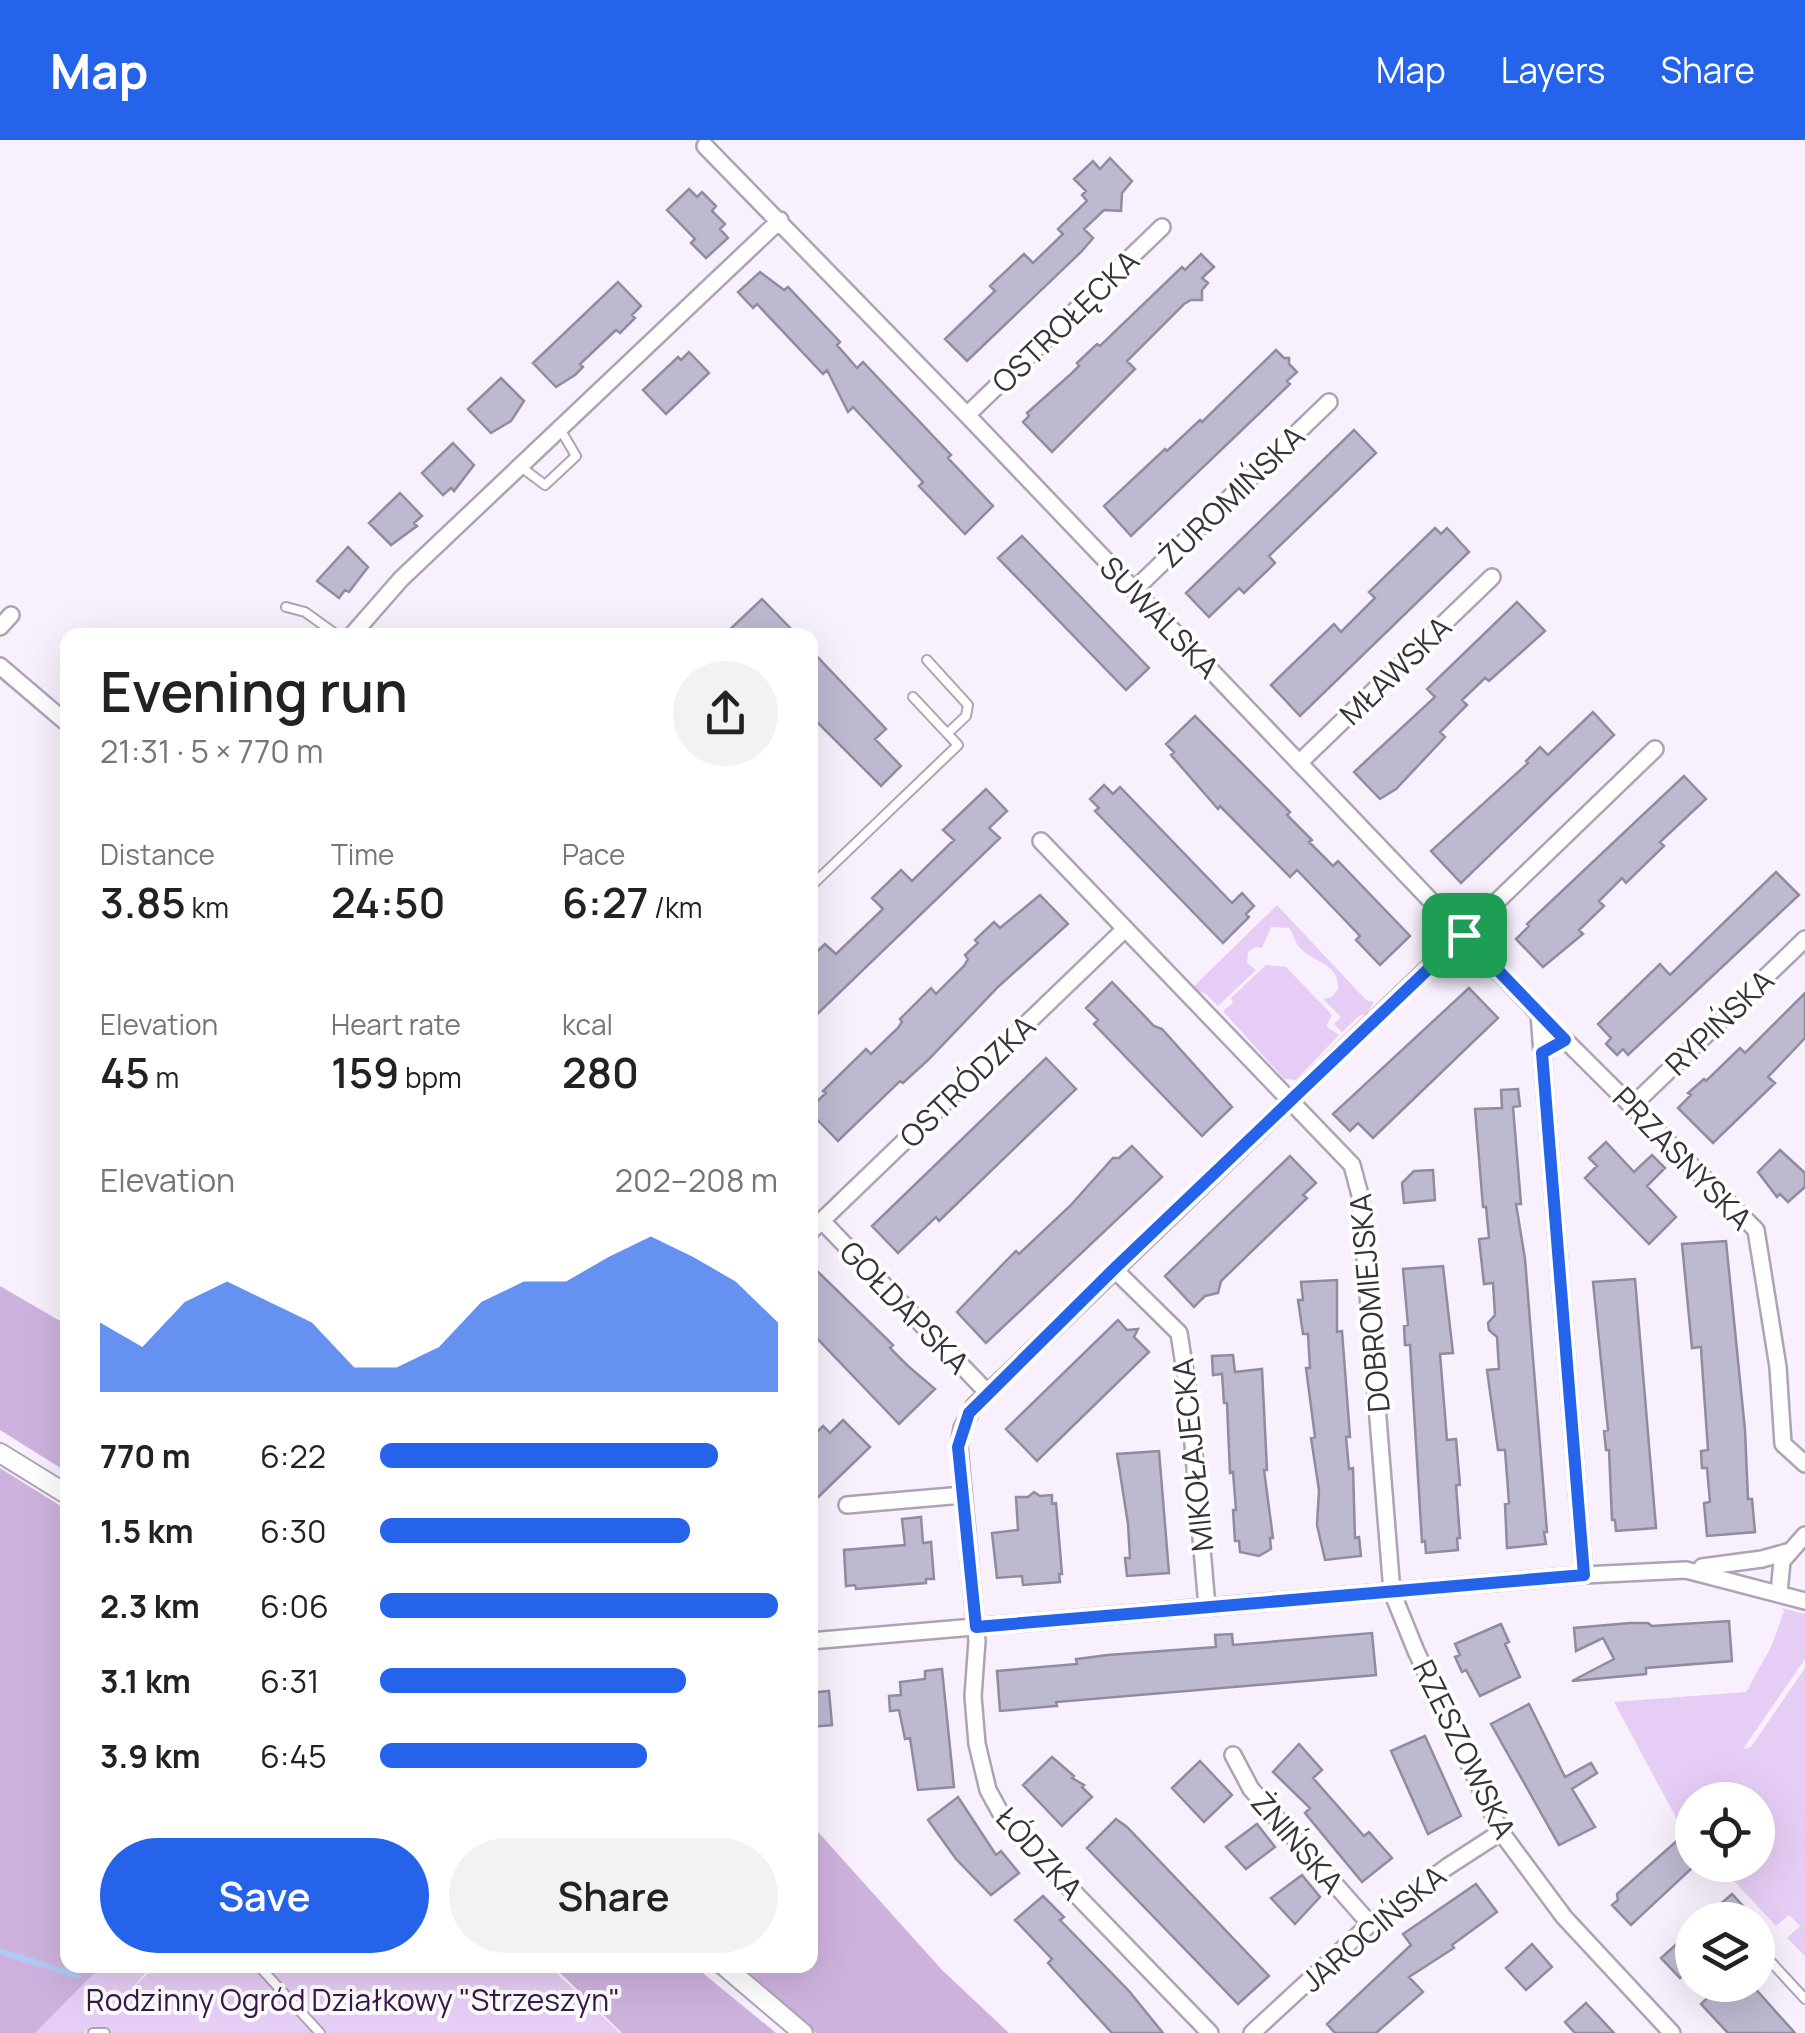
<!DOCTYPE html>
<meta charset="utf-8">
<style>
body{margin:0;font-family:Manrope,sans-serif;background:#f2f2f2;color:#222;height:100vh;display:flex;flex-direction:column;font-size:38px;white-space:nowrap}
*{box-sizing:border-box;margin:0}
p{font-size:32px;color:#767676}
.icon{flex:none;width:55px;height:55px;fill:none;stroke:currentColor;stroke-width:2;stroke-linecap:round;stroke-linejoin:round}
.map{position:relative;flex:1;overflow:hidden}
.sheet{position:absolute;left:60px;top:488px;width:758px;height:1345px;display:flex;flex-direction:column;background:#fff;border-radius:20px;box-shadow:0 10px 40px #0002}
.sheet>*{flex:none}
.fabs{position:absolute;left:1675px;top:1642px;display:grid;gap:20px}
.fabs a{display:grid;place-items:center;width:100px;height:100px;border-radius:50%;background:#fff;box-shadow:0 10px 40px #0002;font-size:50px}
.pin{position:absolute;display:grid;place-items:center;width:85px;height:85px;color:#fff;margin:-42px;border-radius:20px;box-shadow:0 5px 15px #0006}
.round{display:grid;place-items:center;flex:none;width:105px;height:105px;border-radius:52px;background:#f2f2f2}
.overview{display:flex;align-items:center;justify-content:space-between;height:170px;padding:0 40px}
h1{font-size:55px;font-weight:600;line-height:75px}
.stats{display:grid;grid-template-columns:repeat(3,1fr);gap:15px;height:170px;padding:10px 40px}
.stats div{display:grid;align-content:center}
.stats b{font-size:42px;font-weight:600}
.stats small{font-size:28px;font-weight:400}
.stats p{font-size:28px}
.chart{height:280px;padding:20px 40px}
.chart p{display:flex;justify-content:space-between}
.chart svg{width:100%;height:180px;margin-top:10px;fill:#2563eb;opacity:.7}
.primary-button{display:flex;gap:20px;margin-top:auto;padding:20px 40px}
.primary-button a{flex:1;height:115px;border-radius:60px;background:#2563eb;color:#fff;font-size:40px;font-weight:600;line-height:115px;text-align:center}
.primary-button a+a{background:#f2f2f2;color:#222}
ul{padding:0 40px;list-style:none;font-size:32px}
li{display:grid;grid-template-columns:160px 120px 1fr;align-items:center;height:75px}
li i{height:25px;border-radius:12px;background:#2563eb}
header{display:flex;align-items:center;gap:60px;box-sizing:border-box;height:140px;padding:0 50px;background:#2563eb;color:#fff}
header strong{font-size:48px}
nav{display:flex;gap:55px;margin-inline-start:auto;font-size:35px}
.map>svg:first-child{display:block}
.green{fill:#e6cdf5}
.forest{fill:#ceb2de}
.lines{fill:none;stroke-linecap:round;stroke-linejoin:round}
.stream{stroke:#b1c9f5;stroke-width:6}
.building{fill:#bdb9cf;stroke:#908ba1;stroke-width:2.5}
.service-casing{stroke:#afa2b6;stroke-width:12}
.minor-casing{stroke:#afa2b6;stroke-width:20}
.tertiary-casing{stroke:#afa2b6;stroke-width:22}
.service{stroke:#fff;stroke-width:8}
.minor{stroke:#fff;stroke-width:15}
.tertiary{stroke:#fff;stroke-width:18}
.route-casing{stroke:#fff;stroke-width:20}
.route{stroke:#2563eb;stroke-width:12}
.labels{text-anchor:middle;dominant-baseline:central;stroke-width:8;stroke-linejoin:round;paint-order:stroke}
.street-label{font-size:30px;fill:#38323b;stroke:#fff}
.park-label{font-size:30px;fill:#3b184c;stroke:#fff}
</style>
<header>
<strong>Map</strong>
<nav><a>Map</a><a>Layers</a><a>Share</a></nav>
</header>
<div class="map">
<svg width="1805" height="1893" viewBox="0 0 1805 1893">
<rect width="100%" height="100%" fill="#f8f0fd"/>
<path class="green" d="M1277,765L1366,860L1374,862L1366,875H1360L1342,892L1334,884L1341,877L1323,859L1332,857L1338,849C1340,824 1315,823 1301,809C1295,804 1294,794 1289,788L1271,787L1262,808L1255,807L1248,812L1247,823L1256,830L1218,866L1205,853L1196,852L1192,848Z
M1266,825L1286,827L1332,875L1326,886L1339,895L1296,940L1284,939L1223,871L1233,863L1231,858Z
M0,1343L68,1825H152L130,1851L157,1825H548L620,1893H86L89,1889L84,1893H0Z
M1782,1468L1805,1474V1519L1743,1609L1751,1607L1805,1528V1816L1787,1798L1800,1786L1789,1775L1776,1786L1719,1725H1758V1660H1692V1697L1679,1683L1614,1562L1746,1552L1772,1505L1784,1471Z"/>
<path class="forest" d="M0,1146L67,1185V1332L0,1290Z
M0,1328L67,1370L68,1825H102L35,1893H0Z
M810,1683L942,1830L1009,1893H816L736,1825H810Z
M552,1825H693L776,1893H622Z"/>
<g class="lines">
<path class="stream" d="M0,1811L78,1836"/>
</g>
<path class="building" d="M1110,18L1132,41L1122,53L1121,71L1104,70L1084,89L1093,98L1082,111L967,221L945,199L995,151L990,146L1024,114L1033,123L1063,94L1058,89L1087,61L1082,55L1086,51L1074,39L1093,21L1100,29Z
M689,49L697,57L702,52L716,66L712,71L725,84L720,89L728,98L706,118L691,103L695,99L667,70Z
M1201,114L1214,127L1202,138L1208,143L1202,150V160H1191L1184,164L1127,221L1135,229L1052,312L1023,282L1029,276L1027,273L1072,233L1079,226L1077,223L1097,204L1100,206L1182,127L1185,130Z
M760,132L784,150L788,147L840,202L837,205L857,228L863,222L951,315L948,318L993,366L965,394L919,346L923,342L853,267L848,272L827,230L823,234L757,164L753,168L738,152Z
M618,142L641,166L632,175L635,178L620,193L616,190L580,224L583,227L575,235L556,247L533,223Z
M1276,210L1284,218H1289V224L1297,232L1287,241L1290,244L1131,396L1104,366L1165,309L1167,311L1200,280L1202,282Z
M689,212L709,233L666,274L643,250L678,217L681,220Z
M501,238L524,261L511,281L491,293L468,269Z
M1354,290L1376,313L1269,416L1275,423L1244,453L1239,448L1209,477L1186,453Z
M453,303L474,325L454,351L451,348L443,355L422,333Z
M400,353L422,376L414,383L417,386L391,405L369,383Z
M1435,388L1441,394L1447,388L1469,412L1300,576L1271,545L1334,484L1341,492L1375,458L1369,452Z
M1022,396L1149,528L1126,550L998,418Z
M348,407L368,427L349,452L345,450L339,458L317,441Z
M762,459L797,495H724Z
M1517,462L1545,491L1489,541L1485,538L1462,560L1467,565L1440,592L1445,597L1396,649L1380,659L1354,632L1435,557L1427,549Z
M810,509L886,589L875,599L901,626L881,646L810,575Z
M1593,572L1614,595L1461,743L1431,711L1528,623L1526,621L1540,607L1548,615Z
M1195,576L1290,672L1287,675L1312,700L1309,702L1333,726L1338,721L1410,796L1380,825L1356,800L1360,796L1297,730L1290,737L1220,666L1218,669L1171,615L1174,612L1166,604Z
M1684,636L1706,659L1660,702L1664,706L1626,743L1622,738L1599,761L1604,766L1579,790L1583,794L1543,827L1516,799L1529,786L1527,784Z
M1104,645L1113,654L1120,647L1232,763L1242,753L1254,766L1246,774L1249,777L1223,803L1095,671L1099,668L1090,659Z
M986,649L1007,671L989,688L1000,698L810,881V818L825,804L836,814L883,769L872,758L901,730L912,741L954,700L943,690Z
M1776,732L1799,755L1628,915L1623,909L1617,915L1606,904L1611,898L1598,884L1660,824L1670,835Z
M1040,755L1068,784L999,846L928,920L903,943L900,941L838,1001L810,972V968L826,953L823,951L866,909L871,914L898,888L902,882L900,879L931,848L936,854L964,826L968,819L965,815L978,803L975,800L994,782L1000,788Z
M1112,842L1154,886L1162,889L1232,967L1202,996L1094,884L1098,880L1086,868Z
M1469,848L1498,878L1373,998L1358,983L1350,991L1333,974Z
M1805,853V898L1768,937L1775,943L1713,1003L1678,968L1691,955L1688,953L1704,939L1706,941L1740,908L1745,913Z
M1046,918L1076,949L939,1081L936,1077L898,1113L872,1086Z
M1518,949L1520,966L1513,967L1521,1064H1516L1525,1119L1547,1392H1544L1546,1404L1507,1408L1505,1364L1509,1363L1505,1310H1498L1487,1230L1499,1229L1497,1197L1489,1190L1488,1183L1495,1175L1493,1143L1484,1144L1479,1099L1489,1098L1486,1067H1483L1475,969L1502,968L1501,950Z
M1606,1002L1634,1032L1652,1015L1665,1028L1647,1046L1676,1077L1649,1104L1585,1038L1597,1026L1589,1018Z
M1132,1006L1162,1037L986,1203L957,1172L1004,1123L1016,1111L1019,1114L1070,1066L1113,1018H1119Z
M1780,1010L1805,1033V1047L1788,1062L1780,1054L1777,1057L1758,1032Z
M1290,1016L1316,1043L1303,1055L1307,1058L1221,1141L1218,1153L1205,1156L1194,1167L1165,1136Z
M1433,1030L1435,1060L1404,1063L1402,1043L1414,1031Z
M1726,1101L1745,1290L1748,1359H1752L1755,1392L1707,1396L1704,1363L1710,1362L1707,1328H1702L1701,1311L1708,1310L1702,1224L1701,1207L1692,1208L1682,1104Z
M810,1124L893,1205L890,1208L908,1226L935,1249L899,1284L810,1191Z
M1443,1126L1453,1213L1440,1214L1447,1300L1456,1299L1460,1345H1456L1460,1398H1457L1458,1410L1426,1413L1425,1401L1422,1402L1410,1205H1405L1404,1186L1408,1185L1403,1129Z
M1635,1139L1656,1388L1616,1391L1615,1380H1612L1609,1310H1606L1604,1291L1608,1290L1593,1142Z
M1337,1140V1192L1342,1191L1350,1297H1346L1349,1329L1353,1328L1355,1398L1359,1397L1361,1416L1325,1420L1317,1385L1319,1350L1311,1298L1315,1297L1306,1228H1310L1308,1194H1303L1298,1160H1303L1301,1142Z
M1118,1180L1127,1190L1138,1189L1134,1197L1149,1212L1037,1321L1006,1289Z
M1233,1215L1235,1232L1262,1229L1267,1330H1264L1273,1398H1270L1271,1409L1259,1416L1240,1412L1239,1401H1235L1233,1370H1236L1233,1332L1230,1333L1227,1263H1224L1222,1234L1213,1235L1212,1216Z
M843,1280L870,1307L810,1365V1299L823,1286L830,1293Z
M1159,1311L1169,1433L1127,1436L1125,1418H1130L1128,1384L1117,1314Z
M1034,1352L1040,1356L1052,1355V1364L1056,1363L1062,1434H1059L1060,1442L1023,1445L1022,1436L997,1438L992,1393L1018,1390L1016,1357H1028Z
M921,1377L923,1403L931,1402L934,1439H926V1443L856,1449L855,1445L846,1446L844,1410L905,1405L902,1379Z
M1729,1481L1732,1521L1646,1528V1534L1572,1541L1614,1519L1603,1498L1576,1511L1574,1488L1630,1483H1648L1652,1486Z
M1501,1484L1509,1502L1505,1504L1520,1537L1480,1556L1466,1530L1462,1532L1455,1517L1460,1515L1455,1504Z
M1372,1493L1376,1535L1056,1562L1057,1566L1000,1571L997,1531L1077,1524L1076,1519L1108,1515L1216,1507L1215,1495L1232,1494L1233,1505Z
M942,1529L954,1647L918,1650L910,1598L905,1599L899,1570L890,1571L889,1556L901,1555L900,1542L925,1539V1531Z
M829,1551L832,1585L810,1587V1553Z
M1529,1564L1565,1637L1591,1623L1597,1633L1572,1649L1595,1687L1559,1705L1491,1584Z
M1425,1596L1461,1676L1428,1694L1391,1611Z
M1299,1604L1322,1630L1313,1638L1364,1696L1369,1692L1392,1718L1362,1742L1305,1673L1310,1668L1273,1632Z
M1052,1617L1074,1636L1072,1638L1084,1645L1082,1647L1092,1657L1062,1686L1023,1645Z
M1200,1621L1232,1655L1204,1682L1172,1648Z
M958,1657L996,1715L1001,1711L1019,1733L991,1755L956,1719L928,1680Z
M1116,1679L1127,1687L1269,1836L1238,1864L1087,1708Z
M1257,1684L1275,1707L1246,1729L1226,1707Z
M1680,1698L1692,1712V1728L1631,1785L1612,1765L1618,1760L1617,1754Z
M1302,1735L1320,1757L1295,1784L1271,1758Z
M1476,1744L1497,1772L1452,1805L1454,1808L1409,1837L1423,1852L1376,1893H1335L1327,1884L1411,1805L1403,1794Z
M1732,1754L1756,1780H1702Z
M1043,1756L1064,1777L1060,1780L1129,1851L1163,1893H1112L1048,1823L1052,1819L1015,1780Z
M1692,1790V1835L1686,1833L1680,1838L1661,1818Z
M1532,1804L1552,1827L1526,1850L1506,1828Z
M1721,1845H1752L1795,1893H1728L1701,1864Z
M1586,1863L1614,1893H1575L1565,1882Z"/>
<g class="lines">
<defs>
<path id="service" d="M521,327L545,345L576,316L560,289
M286,467L305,472L337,495
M927,520L968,565L966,576L948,593
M810,747L958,605L913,557
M1761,1811L1805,1859
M258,1825L320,1893
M93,1893H105"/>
<path id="minor" d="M705,6L967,275L1539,874L1542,913
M967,275L1162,87
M1134,450L1329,262
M0,487L11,475
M352,495L401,439L780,80
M0,526L68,584
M1299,623L1492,437
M1041,701L1352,1025L1360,1055L1392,1452L1416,1511L1501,1692L1564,1777L1672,1893
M1539,874L1756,1090L1778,1227L1783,1304L1805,1324
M1548,910L1542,913L1584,1435
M1633,965L1805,799
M822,1081L988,1253
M810,1092L1125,789
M1114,1129L1179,1193L1189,1257L1207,1467
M847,1365L963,1355
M1702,1427L1762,1419L1787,1412
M1779,1453L1782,1421L1805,1395
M810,1501L1584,1435L1686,1430L1805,1461
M1233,1615L1251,1649L1370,1784
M1210,1893L1005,1681L988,1650L977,1604L973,1556L977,1501L959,1307L962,1288L974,1266L1655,609
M1252,1893L1370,1784L1447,1727L1501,1692"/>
<path id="tertiary" d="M0,1313L68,1355
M723,1825L803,1893"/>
</defs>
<use href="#service" class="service-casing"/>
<use href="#minor" class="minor-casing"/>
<use href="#tertiary" class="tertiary-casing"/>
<use href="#service" class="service"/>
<use href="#minor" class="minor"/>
<use href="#tertiary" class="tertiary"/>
</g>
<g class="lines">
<defs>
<path id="route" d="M1464,795L1565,900L1542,913L1584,1435L976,1487L958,1307L969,1273L1114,1129Z"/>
</defs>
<use href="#route" class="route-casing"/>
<use href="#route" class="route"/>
</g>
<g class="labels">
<g class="street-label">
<text transform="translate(1065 181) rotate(-44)">OSTROŁĘCKA</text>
<text transform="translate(1231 356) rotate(-44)">ŻUROMIŃSKA</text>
<text transform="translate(1160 477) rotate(46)">SUWALSKA</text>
<text transform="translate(1395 530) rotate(-44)">MŁAWSKA</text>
<text transform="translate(1719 882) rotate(-44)">RYPIŃSKA</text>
<text transform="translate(967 941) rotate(-44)">OSTRÓDZKA</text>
<text transform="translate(1683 1018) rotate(46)">PRZASNYSKA</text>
<text transform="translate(1369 1163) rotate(-95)">DOBROMIEJSKA</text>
<text transform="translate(905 1167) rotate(46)">GOŁDAPSKA</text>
<text transform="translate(1192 1315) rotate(-96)">MIKOŁAJECKA</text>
<text transform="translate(1465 1609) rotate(64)">RZESZOWSKA</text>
<text transform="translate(1298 1702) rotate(49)">ŻNIŃSKA</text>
<text transform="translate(1040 1713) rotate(48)">ŁÓDZKA</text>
<text transform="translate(1373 1788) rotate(-40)">JAROCIŃSKA</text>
</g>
<g class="park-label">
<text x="353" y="1859">Rodzinny Ogród Działkowy "Strzeszyn"</text>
</g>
</g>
</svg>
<div class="fabs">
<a><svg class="icon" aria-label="locate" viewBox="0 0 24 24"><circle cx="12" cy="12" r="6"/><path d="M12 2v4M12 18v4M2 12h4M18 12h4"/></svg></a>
<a><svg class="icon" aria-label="layers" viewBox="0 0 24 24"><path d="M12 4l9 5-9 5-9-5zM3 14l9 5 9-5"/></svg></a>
</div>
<div class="pin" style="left:1464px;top:795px;background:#1e9e55"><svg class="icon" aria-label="arrive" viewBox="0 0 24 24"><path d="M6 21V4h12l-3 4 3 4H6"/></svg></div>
<section class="sheet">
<div class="overview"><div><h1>Evening run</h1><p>21:31 · 5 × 770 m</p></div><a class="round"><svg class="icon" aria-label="share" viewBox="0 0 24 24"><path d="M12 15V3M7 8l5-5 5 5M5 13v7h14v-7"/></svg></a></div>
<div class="stats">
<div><p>Distance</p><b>3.85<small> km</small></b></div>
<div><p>Time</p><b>24:50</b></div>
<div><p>Pace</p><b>6:27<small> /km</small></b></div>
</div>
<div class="stats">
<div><p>Elevation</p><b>45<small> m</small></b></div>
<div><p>Heart rate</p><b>159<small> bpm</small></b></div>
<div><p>kcal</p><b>280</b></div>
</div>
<div class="chart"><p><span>Elevation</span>202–208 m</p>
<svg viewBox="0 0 160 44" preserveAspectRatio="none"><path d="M0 44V27L10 33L20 22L30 17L40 22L50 27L60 38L70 38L80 33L90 22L100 17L110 17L120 11L130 6L140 11L150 17L160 27V44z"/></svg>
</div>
<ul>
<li><b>770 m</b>6:22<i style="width:85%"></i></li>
<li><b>1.5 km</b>6:30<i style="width:78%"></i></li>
<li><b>2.3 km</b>6:06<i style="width:100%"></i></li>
<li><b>3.1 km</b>6:31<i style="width:77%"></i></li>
<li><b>3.9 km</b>6:45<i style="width:67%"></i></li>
</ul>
<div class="primary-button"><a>Save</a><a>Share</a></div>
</section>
</div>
